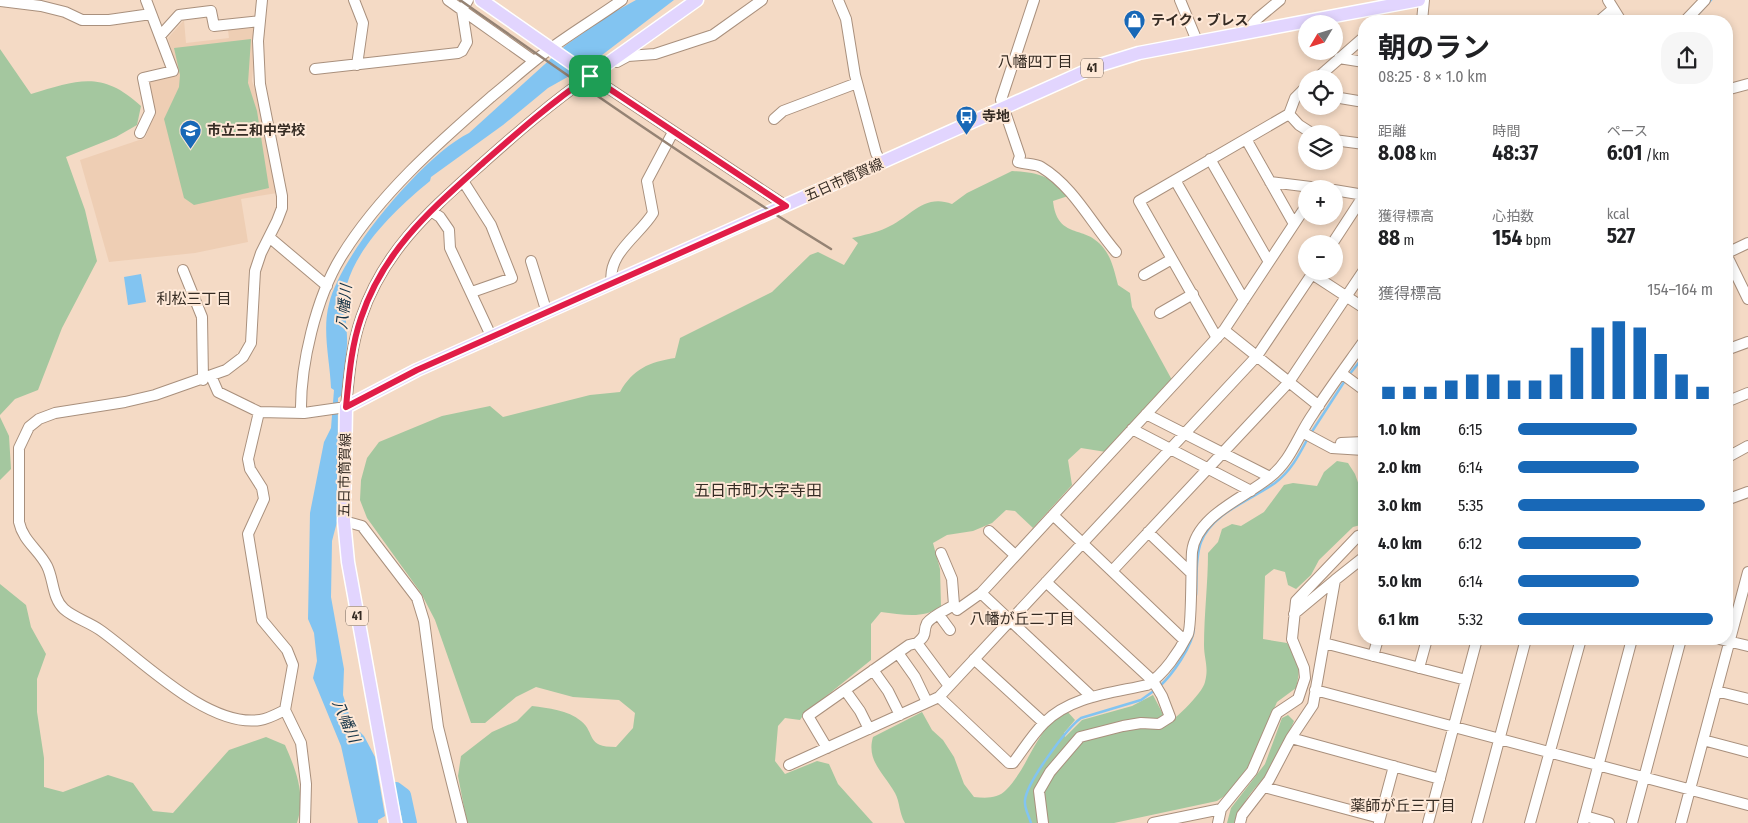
<!DOCTYPE html>
<html lang="ja">
<meta charset="utf-8">
<style>
body{margin:0;font-family:"Fira Sans Condensed","Noto Sans JP",sans-serif;background:#f6f6f6;color:#202124;height:100vh;display:flex;flex-direction:column;font-size:19px;white-space:nowrap}
*{box-sizing:border-box;margin:0}
p{font-size:16px;color:#757577}
.icon{flex:none;width:28px;height:28px;fill:none;stroke:currentColor;stroke-width:2;stroke-linecap:round;stroke-linejoin:round}
.map{position:relative;flex:1;overflow:hidden}
.details{position:absolute;left:1358px;top:15px;width:375px;height:630px;display:flex;flex-direction:column;background:#fff;border-radius:20px;box-shadow:0 2px 8px #0003}
.details>*{flex:none}
.needle{width:32px;rotate:232deg}
.fabs{position:absolute;left:1298px;top:15px;display:grid;gap:10px}
.fabs a{display:grid;place-items:center;width:45px;height:45px;border-radius:50%;background:#fff;box-shadow:0 2px 8px #0003;font-size:25px}
.pin{position:absolute;display:grid;place-items:center;width:42px;height:42px;color:#fff;margin:-21px;border-radius:10px;box-shadow:0 2px 8px #0006}
.round{display:grid;place-items:center;flex:none;width:52px;height:52px;border-radius:20px;background:#f6f6f6}
.head{display:flex;align-items:center;justify-content:space-between;height:85px;padding:0 20px}
h1{font-size:28px;font-weight:700;line-height:38px}
.metrics{display:grid;grid-template-columns:repeat(3,1fr);gap:8px;height:85px;padding:5px 20px}
.metrics div{display:grid;align-content:center}
.metrics b{font-size:21px;font-weight:700}
.metrics small{font-size:14px;font-weight:400}
.metrics p{font-size:14px}
.chart{height:140px;padding:10px 20px}
.chart p{display:flex;justify-content:space-between}
.chart svg{width:100%;height:90px;margin-top:5px;stroke:#1868b7;stroke-width:6}
ul{padding:0 20px;list-style:none;font-size:16px}
li{display:grid;grid-template-columns:80px 60px 1fr;align-items:center;height:38px}
li i{height:12px;border-radius:6px;background:#1868b7}
.map>svg:first-child{display:block}
.built{fill:#eeceb4}
.green{fill:#a4c79f}
.water{fill:#82c4f1}
.lines{fill:none;stroke-linecap:round;stroke-linejoin:round}
.stream{stroke:#82c4f1;stroke-width:2.5}
.river{stroke:#82c4f1;stroke-width:14}
.minor-casing{stroke:#a9907d;stroke-width:12}
.major-casing{stroke:#fff;stroke-width:15}
.minor{stroke:#fff;stroke-width:10}
.major{stroke:#e2d5fe;stroke-width:12}
.rail{stroke:#958374;stroke-width:2.5}
.route-casing{stroke:#fff;stroke-width:10}
.route{stroke:#e11d48;stroke-width:6}
.labels{text-anchor:middle;dominant-baseline:central;stroke-width:4;stroke-linejoin:round;paint-order:stroke}
.shield{fill:#fee8d7;stroke:#72645a;stroke-width:1}
.shield-label{font-size:12px;font-weight:bold;fill:#362c24}
.poi-label{font-size:14px;font-weight:bold;fill:#362c24;stroke:#fee8d7;text-anchor:start}
.street-label{font-size:14px;fill:#362c24;stroke:#fee8d7}
.neighbourhood-label{font-size:15px;fill:#362c24;stroke:#fee8d7}
.water-label{font-size:15px;font-style:italic;fill:#153346;stroke:#fee8d7}
.quarter-label{font-size:16px;fill:#362c24;stroke:#fee8d7}
</style>
<div class="map">
<svg width="1748" height="823" viewBox="0 0 1748 823">
<rect width="100%" height="100%" fill="#f4dac5"/>
<path class="built" d="M184,20L186,43L229,38L228,30L253,28L256,31L252,81L262,109L277,193L241,199L248,242L195,253L109,262L80,160L145,138L155,113L147,81L178,75L168,38Z"/>
<path class="green" d="M251,39L248,83L257,111L269,188L194,205L184,198L164,119L179,87L180,75L174,48Z
M0,49L31,94C78,80 102,70 141,106L137,125L116,137L66,157L85,210L97,261L62,328L38,390L15,399L0,415Z
M1012,171C1038,172 1051,176 1068,196L1053,201C1057,238 1082,226 1099,243C1111,254 1114,270 1118,285L1130,293L1132,307L1172,380L1106,452L1081,448L1068,460L1072,485L1033,528L1015,511L1006,510L992,523L973,531L947,535L933,543L940,569L941,606C923,620 902,614 881,612L871,624V660L804,714L800,720L785,718L778,726L775,761L785,774L817,761L829,764L838,784L873,823H467L458,776L461,756L492,732L517,721L532,706C548,708 568,710 581,721C596,733 585,747 616,747L633,728L635,713L619,700L573,697L536,687L516,697L485,723H471L435,620L421,593L367,518L360,500L361,480L367,458L379,442L442,416L490,406L503,417L590,395L620,392C633,369 649,362 675,358L680,338L772,292L810,255L818,252L844,265L858,243L852,238C863,235 876,233 886,228C910,218 923,193 952,204L967,193Z
M0,417L9,436L11,469L0,480Z
M1337,461L1348,463L1355,474L1361,491L1364,492V524L1353,527L1319,560L1311,575L1296,589L1288,585L1285,572L1274,569L1265,576L1263,639L1287,643C1300,662 1301,667 1296,688L1277,702L1250,764L1229,793L1217,801L1114,823H905C899,813 900,802 895,793C884,773 866,761 873,737L922,712L932,730L943,740L954,757L964,784L974,797C985,798 998,799 1006,790C1031,764 1033,733 1066,710L1075,720L1064,733L1065,737L1082,720L1132,706L1153,695L1165,718C1158,722 1150,720 1142,720C1117,721 1085,727 1069,746L1067,742L1071,752C1094,726 1128,729 1160,727C1170,726 1203,693 1205,682C1209,667 1204,659 1204,645C1204,614 1208,583 1208,553L1218,542L1222,529L1232,524L1241,526L1264,512L1284,485L1293,483L1317,486L1324,472Z
M0,584L26,605L31,627L46,654L37,679V712L44,758V787L63,792L108,775L133,783L153,811L173,813L229,750L266,737L285,745C296,770 306,795 297,823H0Z
M1288,715L1294,721C1288,735 1282,751 1274,764C1262,783 1240,799 1237,823H1227L1231,808L1265,764L1282,718Z"/>
<path class="water" d="M636,0H674L589,65L548,88L503,125L431,177L430,181C399,206 359,244 347,284C342,300 348,328 347,345C346,362 344,378 342,395L338,398L337,522L332,541L331,597L344,669L343,695L352,724L364,736L375,757L385,816L378,820V823H358L341,746L313,678L317,661L314,633L308,619L310,513L324,442L331,428L334,390L331,388C330,361 322,331 329,304C340,255 424,155 469,133L566,45L607,16Z
M141,274L146,302L128,305L124,277Z"/>
<g class="lines">
<path class="stream" d="M1692,21L1711,0
M1349,375L1364,356
M1311,433L1346,379
M1196,595C1197,579 1195,558 1201,542C1212,513 1251,500 1275,483C1291,471 1299,455 1308,438
M1159,687C1172,675 1193,646 1194,628
M1031,823C1029,816 1024,808 1025,800C1027,782 1066,729 1081,718L1141,700L1155,690"/>
<path class="river" d="M396,789L404,795L410,823"/>
<defs>
<path id="minor" d="M262,0L258,41L260,84L282,196V208L277,221L261,253L255,271L251,343L243,357L226,370L155,395L125,402L55,413L39,419L29,427L19,448V522C23,541 39,550 47,566C54,580 52,598 64,609C74,618 89,622 100,630C140,658 207,728 260,720C268,719 277,714 285,710
M354,0L363,23L357,65
M448,0L462,10L468,0
M838,0L846,19L855,75L876,153L881,163
M1034,0L1001,100L1020,156L1018,162C1025,164 1036,164 1041,167C1074,187 1091,223 1116,252
M1180,0L1197,41
M1608,0L1621,21
M0,1L41,6L65,12L82,20H109L151,14
M462,10L534,61
M1422,21L1424,0
M1599,21L1613,9
M1685,21L1705,0
M1247,31L1257,19L1280,0
M160,36L179,15L211,11L214,26L260,21
M1339,58L1364,62
M617,62L628,56L655,54L713,35L762,0
M315,69L458,53L462,51L467,42L462,10
M1316,79L1364,37
M1306,87L1295,98L1289,114L1299,125L1313,134
M1726,90L1748,84
M1334,97L1364,102
M774,119L783,111L857,83
M140,133L150,112L143,78L173,71L146,0
M1246,139L1294,224
M1334,140L1364,144
M1210,159L1269,262
M1175,180L1244,300
M463,181L491,225L512,278L472,292
M1270,182L1327,189
M1334,190L1364,195
M431,211L440,217L449,230L450,248L492,338
M269,237L327,286
M1748,243L1727,253V256L1748,299
M1332,244L1364,195
M531,261L547,313
M183,270L202,317L203,380
M1312,274L1364,308
M1144,275L1172,259
M612,284C606,254 640,235 653,213L647,181L673,132
M1160,313L1193,294
M1224,330L1319,406
M1217,338L1139,201L1289,114
M1726,350L1748,342
M1341,373L1364,390
M211,376L218,392L259,412L304,413L346,407C349,377 351,347 361,318C384,249 432,209 484,162C518,132 552,102 590,76L786,206
M1726,402L1748,393
M259,412L248,459L250,469L262,488L264,499L248,534L262,620L287,650L293,665L285,710L301,743L306,784L305,823
M301,413C300,365 316,298 341,257C379,195 437,144 491,97C511,81 529,64 550,49C573,32 598,17 622,0
M1146,414L1270,477
M1132,429L1251,491
M1302,432L1332,448L1364,450
M1341,443L1364,442
M1726,458L1748,446
M1726,500L1748,492
M1053,515L1183,639
M344,521L362,526L417,598L424,621L438,727L462,823
M989,531L1015,555
M1148,532L1191,573
M941,553L952,579L954,605
M1112,571L1289,382L1364,270
M981,593L1092,697
M1294,614L1335,580
M939,615L950,630
M1719,639L1748,646
M917,643C929,633 922,633 927,623C932,616 946,610 954,605L957,610L981,593L1224,330L1306,206
M1324,643L1466,680
M898,653L915,677L927,702
M1373,656L1378,639
M974,659L1044,723
M1419,668L1427,639
M873,670L888,691L900,715
M845,690L860,711L869,729
M1315,690L1748,805
M1716,691L1748,699
M939,697L1009,763H1013C1023,750 1032,735 1044,723C1071,696 1112,693 1147,685C1164,674 1179,652 1188,634C1192,626 1191,566 1192,552C1196,515 1245,498 1270,477C1291,461 1298,435 1313,414C1329,389 1347,365 1364,341
M1291,738L1440,779
M1703,740L1748,752
M827,748L808,716L909,645L917,643L949,686
M789,765L939,697L1257,356L1314,271
M1264,787L1380,818
M1585,816L1609,823
M1379,822L1394,766
M1043,823L1039,791L1050,772L1080,737L1123,726L1141,723L1159,724L1170,717L1162,696L1153,681L1046,582
M1153,823L1221,809
M1218,823L1221,809L1252,771L1277,713L1298,699L1305,678L1304,668L1292,639L1296,601L1358,536L1364,534
M1240,823L1242,815L1269,780L1291,738L1313,705L1335,580L1364,557
M1428,823L1477,639
M1477,823L1526,639
M1530,823L1581,639
M1583,823L1632,639
M1632,823L1681,639
M1681,823L1748,572"/>
<path id="major" d="M481,0L590,76L697,0
M395,823L348,562L344,521L346,407L417,370L1097,66L1139,53L1419,0"/>
</defs>
<use href="#minor" class="minor-casing"/>
<use href="#major" class="major-casing"/>
<use href="#minor" class="minor"/>
<use href="#major" class="major"/>
<path class="rail" d="M460,0C582,86 704,171 831,249"/>
</g>
<g class="lines">
<defs>
<path id="route" d="M590,76L786,206L417,370L346,407C349,377 351,347 361,318C384,249 432,209 484,162C518,132 552,102 590,76Z"/>
</defs>
<use href="#route" class="route-casing"/>
<use href="#route" class="route"/>
</g>
<defs>
<symbol id="shop-pin" viewBox="-11 -11 22 30"><path d="M0 17L-7.5 6A9.5 9.5 0 1 1 7.5 6Z" fill="#1868b7" stroke="#fee8d7"/><path d="M-5-2.5h2.3a2.7 3.5 0 0 1 5.4 0H5L5.5 6h-11ZM-1.5-2.5h3a1.5 2.3 0 0 0-3 0Z" fill="#fff"/></symbol>
<symbol id="bus-pin" viewBox="-11 -11 22 30"><path d="M0 17L-7.5 6A9.5 9.5 0 1 1 7.5 6Z" fill="#1868b7" stroke="#fee8d7"/><path d="M-5-6H5V4H4V6H2V4H-2V6H-4V4H-5ZM-3.5-4V0h7V-4ZM-3.5 1.2v1.5H-2V1.2ZM2 1.2v1.5H3.5V1.2Z" fill="#fff"/></symbol>
<symbol id="school-pin" viewBox="-11 -11 22 30"><path d="M0 17L-7.5 6A9.5 9.5 0 1 1 7.5 6Z" fill="#1868b7" stroke="#fee8d7"/><path d="M0-5L7-2L0 1L-7-2ZM-4 1L0 2.5L4 1V4Q0 6-4 4Z" fill="#fff"/></symbol>
</defs>
<g fill-rule="evenodd">
<use href="#shop-pin" x="1122" y="8" width="25" height="34"/>
<use href="#bus-pin" x="954" y="104" width="25" height="34"/>
<use href="#school-pin" x="178" y="118" width="25" height="34"/>
</g>
<g class="labels">
<g class="shield">
<rect x="1081" y="58.5" width="22" height="19" rx="4"/>
<rect x="346" y="606.5" width="22" height="19" rx="4"/>
</g>
<g class="shield-label">
<text x="1092" y="68">41</text>
<text x="357" y="616">41</text>
</g>
<g class="poi-label">
<text x="1151" y="20">テイク・ブレス</text>
<text x="982" y="116">寺地</text>
<text x="207" y="130">市立三和中学校</text>
</g>
<g class="street-label">
<text transform="translate(844 180) rotate(-24)">五日市筒賀線</text>
<text transform="translate(345 475) rotate(-89)">五日市筒賀線</text>
</g>
<g class="neighbourhood-label">
<text x="1035" y="62">八幡四丁目</text>
<text x="194" y="299">利松三丁目</text>
<text x="1022" y="619">八幡が丘二丁目</text>
<text x="1403" y="806">薬師が丘三丁目</text>
</g>
<g class="water-label">
<text transform="translate(344 307) rotate(-84)">八幡川</text>
<text transform="translate(346 721) rotate(66)">八幡川</text>
</g>
<g class="quarter-label">
<text x="758" y="490">五日市町大字寺田</text>
</g>
</g>
</svg>
<div class="fabs">
<a><svg class="needle" viewBox="-14 -14 28 28"><path d="M0-13l5 13h-10z" fill="#e53935"/><path d="M0 13l5-13h-10z" fill="#757577"/></svg></a>
<a><svg class="icon" aria-label="locate" viewBox="0 0 24 24"><circle cx="12" cy="12" r="6"/><path d="M12 2v4M12 18v4M2 12h4M18 12h4"/></svg></a>
<a><svg class="icon" aria-label="layers" viewBox="0 0 24 24"><path d="M12 4l9 5-9 5-9-5zM3 14l9 5 9-5"/></svg></a>
<a>+</a>
<a>−</a>
</div>
<div class="pin" style="left:590px;top:76px;background:#1e9e55"><svg class="icon" aria-label="arrive" viewBox="0 0 24 24"><path d="M6 21V4h12l-3 4 3 4H6"/></svg></div>
<section class="details">
<div class="head"><div><h1>朝のラン</h1><p>08:25 · 8 × 1.0 km</p></div><a class="round"><svg class="icon" aria-label="share" viewBox="0 0 24 24"><path d="M12 15V3M7 8l5-5 5 5M5 13v7h14v-7"/></svg></a></div>
<div class="metrics">
<div><p>距離</p><b>8.08<small> km</small></b></div>
<div><p>時間</p><b>48:37</b></div>
<div><p>ペース</p><b>6:01<small> /km</small></b></div>
</div>
<div class="metrics">
<div><p>獲得標高</p><b>88<small> m</small></b></div>
<div><p>心拍数</p><b>154<small> bpm</small></b></div>
<div><p>kcal</p><b>527</b></div>
</div>
<div class="chart"><p><span>獲得標高</span>154–164 m</p>
<svg viewBox="0 0 160 44" preserveAspectRatio="none"><path d="M5 44V38M15 44V38M25 44V38M35 44V35M45 44V32M55 44V32M65 44V35M75 44V35M85 44V32M95 44V19M105 44V9M115 44V6M125 44V9M135 44V22M145 44V32M155 44V38"/></svg>
</div>
<ul>
<li><b>1.0 km</b>6:15<i style="width:61%"></i></li>
<li><b>2.0 km</b>6:14<i style="width:62%"></i></li>
<li><b>3.0 km</b>5:35<i style="width:96%"></i></li>
<li><b>4.0 km</b>6:12<i style="width:63%"></i></li>
<li><b>5.0 km</b>6:14<i style="width:62%"></i></li>
<li><b>6.1 km</b>5:32<i style="width:100%"></i></li>
</ul>
</section>
</div>
